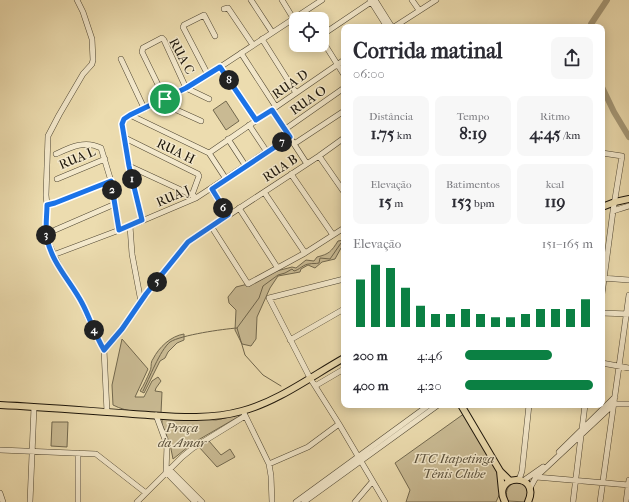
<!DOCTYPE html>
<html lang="pt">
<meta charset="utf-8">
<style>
body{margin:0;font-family:"IM FELL French Canon",serif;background:#f7f7f7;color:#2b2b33;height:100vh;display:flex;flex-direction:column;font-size:15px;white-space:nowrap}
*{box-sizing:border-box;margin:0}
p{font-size:13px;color:#7c7c81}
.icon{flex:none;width:22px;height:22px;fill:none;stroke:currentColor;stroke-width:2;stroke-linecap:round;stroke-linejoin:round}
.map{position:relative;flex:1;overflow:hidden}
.drawer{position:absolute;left:341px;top:24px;width:264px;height:384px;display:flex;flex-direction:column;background:#fff;border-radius:8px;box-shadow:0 2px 10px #0003}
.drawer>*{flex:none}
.tools{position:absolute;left:289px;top:12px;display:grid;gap:8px}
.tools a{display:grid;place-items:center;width:40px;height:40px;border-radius:8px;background:#fff;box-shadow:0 2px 10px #0003;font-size:20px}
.pin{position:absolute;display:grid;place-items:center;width:34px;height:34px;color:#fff;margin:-17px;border:2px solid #fff;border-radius:50%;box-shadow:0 1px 4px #0007}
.km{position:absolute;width:20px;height:20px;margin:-10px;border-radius:50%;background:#222;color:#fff;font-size:11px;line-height:20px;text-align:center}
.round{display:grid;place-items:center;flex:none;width:42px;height:42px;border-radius:8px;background:#f7f7f7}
.overview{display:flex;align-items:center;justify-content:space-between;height:68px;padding:0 12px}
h1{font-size:22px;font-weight:700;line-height:30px}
.figures{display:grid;grid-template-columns:repeat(3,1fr);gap:6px;height:68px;padding:4px 12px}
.figures div{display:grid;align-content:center;border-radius:8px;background:#f7f7f7;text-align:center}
.figures b{font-size:17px;font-weight:700}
.figures small{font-size:11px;font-weight:400}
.figures p{font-size:11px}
.chart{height:112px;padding:8px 12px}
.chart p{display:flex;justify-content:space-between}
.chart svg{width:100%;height:72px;margin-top:4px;stroke:#0b8043;stroke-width:6}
ul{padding:0 12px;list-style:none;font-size:13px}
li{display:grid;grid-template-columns:64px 48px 1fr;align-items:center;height:30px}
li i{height:10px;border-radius:5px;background:#0b8043}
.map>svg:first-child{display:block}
.green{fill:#c9ba93;stroke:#72684e}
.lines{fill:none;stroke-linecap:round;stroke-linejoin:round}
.stream{stroke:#6e644b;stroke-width:1}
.river{stroke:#a59877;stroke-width:6}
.minor-casing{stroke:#504733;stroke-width:6}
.major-casing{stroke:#1c150a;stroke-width:8}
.minor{stroke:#f3e8cb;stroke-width:5}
.major{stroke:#ecdcaf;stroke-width:6}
.route-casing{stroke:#fff;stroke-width:8}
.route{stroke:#1a73e8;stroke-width:5}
.labels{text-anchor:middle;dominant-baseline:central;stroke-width:3;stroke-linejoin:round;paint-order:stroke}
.street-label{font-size:13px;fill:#1c150a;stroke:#f3e8cb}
.park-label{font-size:13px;font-style:italic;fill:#594f3a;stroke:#f3e8cb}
</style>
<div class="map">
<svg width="629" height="502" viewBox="0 0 629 502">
<rect width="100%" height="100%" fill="#ecdcaf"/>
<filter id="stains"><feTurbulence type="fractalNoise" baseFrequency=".005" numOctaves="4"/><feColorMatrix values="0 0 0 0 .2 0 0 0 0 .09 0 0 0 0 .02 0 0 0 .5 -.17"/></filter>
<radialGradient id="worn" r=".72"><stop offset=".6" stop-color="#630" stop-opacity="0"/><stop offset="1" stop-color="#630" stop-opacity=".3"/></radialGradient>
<path class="green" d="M226,101L239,121L226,130L213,110Z
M344,240V246L341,248L335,259L322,262L315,268L308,265L301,269L300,272L278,276L270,288L257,317L256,339L251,346L242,344L235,330L236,310L229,303L228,297L236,287L248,284L269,273L292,267L296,268L306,260L314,261L317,257C329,254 331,252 338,241Z
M184,334V340L177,343L168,352L165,358L160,361L144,393L140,391C144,385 147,378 150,371C152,367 150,363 153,359C159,347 171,336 184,334Z
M122,339L148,369L135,397H144L152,381L158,377L161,381L156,388L155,391L162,392L161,413C145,412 128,413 113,405L112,385Z
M465,413L500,472L501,491L496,502H406L410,490L395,463Z
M243,414L193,443L173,459L170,444L162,424V419L216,420Z
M52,422H68L67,447L51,446Z
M209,441L221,455L230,449L235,457L217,467L199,447Z
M515,482L525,484L529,491L526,502L508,501C505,492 506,487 515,482Z"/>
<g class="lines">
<path class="stream" d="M281,386L263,375L245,355L237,328L259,298L263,286L278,275L285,273L292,269L294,271C299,270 304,264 309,264C313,263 315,264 319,263L320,258L330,259L341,243H344
M143,391C149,379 160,350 170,342C181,335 223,329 237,328"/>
<path class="river" d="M591,27V24L607,0
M602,87L614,112L629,137"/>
<defs>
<path id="minor" d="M77,0L83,12L92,39L93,60L92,64L83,74L59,115L48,136L46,195L47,205L46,235L48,242L59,266L81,301L95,334L104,350
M251,0L272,32
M282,0L293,18
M370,0L387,27
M375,0L392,27
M412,0L419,10
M224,9L228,8L253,45
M304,12L308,19
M394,27L436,0
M322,35L374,0
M262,39L296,93
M322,40L344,75
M241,53L276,107
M121,59L144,108
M220,67L256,120
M208,75L183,27L184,25L204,15L215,36
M165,99L142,52L143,48L162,38L164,40L186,88L209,99
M159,102L201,121
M272,110L307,164
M130,115L209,153
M249,125L267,152
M284,130L344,88
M125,138L198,174L199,176L192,195
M228,139L245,165
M294,144L344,111
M209,153L344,60
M209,153L226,179
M602,153L622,156L613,211L602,294
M56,154C71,147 85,140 101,148L111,181L119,230
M319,156L344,192
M129,166L194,196
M291,174L333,235
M57,179L105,159
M211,189L228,215
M264,192L305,253
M47,205L55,203L111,181
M239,208L277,267
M613,211L629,206
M142,221L129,166L122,124L124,119L130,115L159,102L208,75L322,0
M130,226L132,254L141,302
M211,226L248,284L305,253L344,228
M55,230L115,204
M53,255L130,226L196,198L289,137
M602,278L629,280
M344,279L269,298L310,378L339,424L385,502
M602,313L629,314
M290,340L344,309
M602,363L629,368
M315,386L344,369
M107,412L104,350L119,333L146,294L188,242L319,156L344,138
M244,413L269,464L271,476L272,502
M156,415L167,445L166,472
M582,429L585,405
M0,450L96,454L146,493
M559,452L615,397
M269,464L308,447L339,424
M169,469L202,502
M166,472L195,502
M536,477L629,485
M519,480L522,471L529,405
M523,481L543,467
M530,488L536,477L614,404H629
M0,493L3,502
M30,502L34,407
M78,502V453
M137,502L182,457L193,448L245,416
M296,502L429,405
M304,502L438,405
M355,502L372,482
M573,502L581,436
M600,502L629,295
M626,502L629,480"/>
<path id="major" d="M602,207L615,202L629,199
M0,405C44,407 89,411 133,414C169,416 206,421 242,411C277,402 312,376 344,358
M461,405L500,471L510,481
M500,471L502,491
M505,502C490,474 542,471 528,502"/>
</defs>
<use href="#minor" class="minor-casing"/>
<use href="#major" class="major-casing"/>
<use href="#minor" class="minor"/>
<use href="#major" class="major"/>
</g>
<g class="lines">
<defs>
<path id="route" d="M220,67L256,120L272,110L290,137L212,189L228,215L188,242L146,294L122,329L104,350C95,335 90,318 82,303C71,282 51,262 47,238C45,228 47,215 47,205L55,203L111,181L119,230L142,220L129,166L122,124L124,119L130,115L186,88Z"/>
</defs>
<use href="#route" class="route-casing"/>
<use href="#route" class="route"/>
</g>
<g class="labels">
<g class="street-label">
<text transform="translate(182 56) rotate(62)">RUA C</text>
<text transform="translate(290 84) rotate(-35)">RUA D</text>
<text transform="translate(308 100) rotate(-35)">RUA O</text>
<text transform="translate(176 151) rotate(26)">RUA H</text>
<text transform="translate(77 158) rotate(-23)">RUA L</text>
<text transform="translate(280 168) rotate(-33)">RUA B</text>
<text transform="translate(173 196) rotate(-23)">RUA J</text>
</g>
<g class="park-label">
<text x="182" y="427">Praça<tspan x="182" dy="15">da Amar</tspan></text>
<text x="454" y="458">ITC Itapetinga<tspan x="454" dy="15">Tênis Clube</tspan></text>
</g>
</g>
<rect width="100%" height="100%" filter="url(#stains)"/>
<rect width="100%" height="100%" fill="url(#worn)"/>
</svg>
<div class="tools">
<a><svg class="icon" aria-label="locate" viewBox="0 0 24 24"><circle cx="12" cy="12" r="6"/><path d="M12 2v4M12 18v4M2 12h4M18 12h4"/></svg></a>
</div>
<div class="pin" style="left:165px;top:99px;background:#1e9e55"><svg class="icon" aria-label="arrive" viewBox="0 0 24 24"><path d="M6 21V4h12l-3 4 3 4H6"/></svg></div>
<b class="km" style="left:132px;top:179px">1</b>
<b class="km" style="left:112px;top:190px">2</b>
<b class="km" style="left:46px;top:235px">3</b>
<b class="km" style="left:94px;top:330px">4</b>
<b class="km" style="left:157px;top:282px">5</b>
<b class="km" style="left:223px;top:208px">6</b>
<b class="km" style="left:282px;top:142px">7</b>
<b class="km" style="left:229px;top:80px">8</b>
<section class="drawer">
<div class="overview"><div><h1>Corrida matinal</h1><p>06:00</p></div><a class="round"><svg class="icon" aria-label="share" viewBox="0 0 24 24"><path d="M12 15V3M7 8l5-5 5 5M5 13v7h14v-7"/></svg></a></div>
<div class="figures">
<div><p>Distância</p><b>1.75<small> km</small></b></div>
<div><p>Tempo</p><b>8:19</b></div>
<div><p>Ritmo</p><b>4:45<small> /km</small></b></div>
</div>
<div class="figures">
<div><p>Elevação</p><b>15<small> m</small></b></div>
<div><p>Batimentos</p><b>153<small> bpm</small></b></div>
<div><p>kcal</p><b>119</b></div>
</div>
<div class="chart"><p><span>Elevação</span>151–165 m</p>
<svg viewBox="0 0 160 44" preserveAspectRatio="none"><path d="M5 44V15M15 44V6M25 44V8M35 44V20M45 44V31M55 44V36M65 44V36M75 44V33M85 44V36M95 44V38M105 44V38M115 44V36M125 44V33M135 44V33M145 44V33M155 44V27"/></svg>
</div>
<ul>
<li><b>200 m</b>4:46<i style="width:68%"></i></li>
<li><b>400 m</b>4:20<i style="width:100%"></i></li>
</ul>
</section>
</div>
